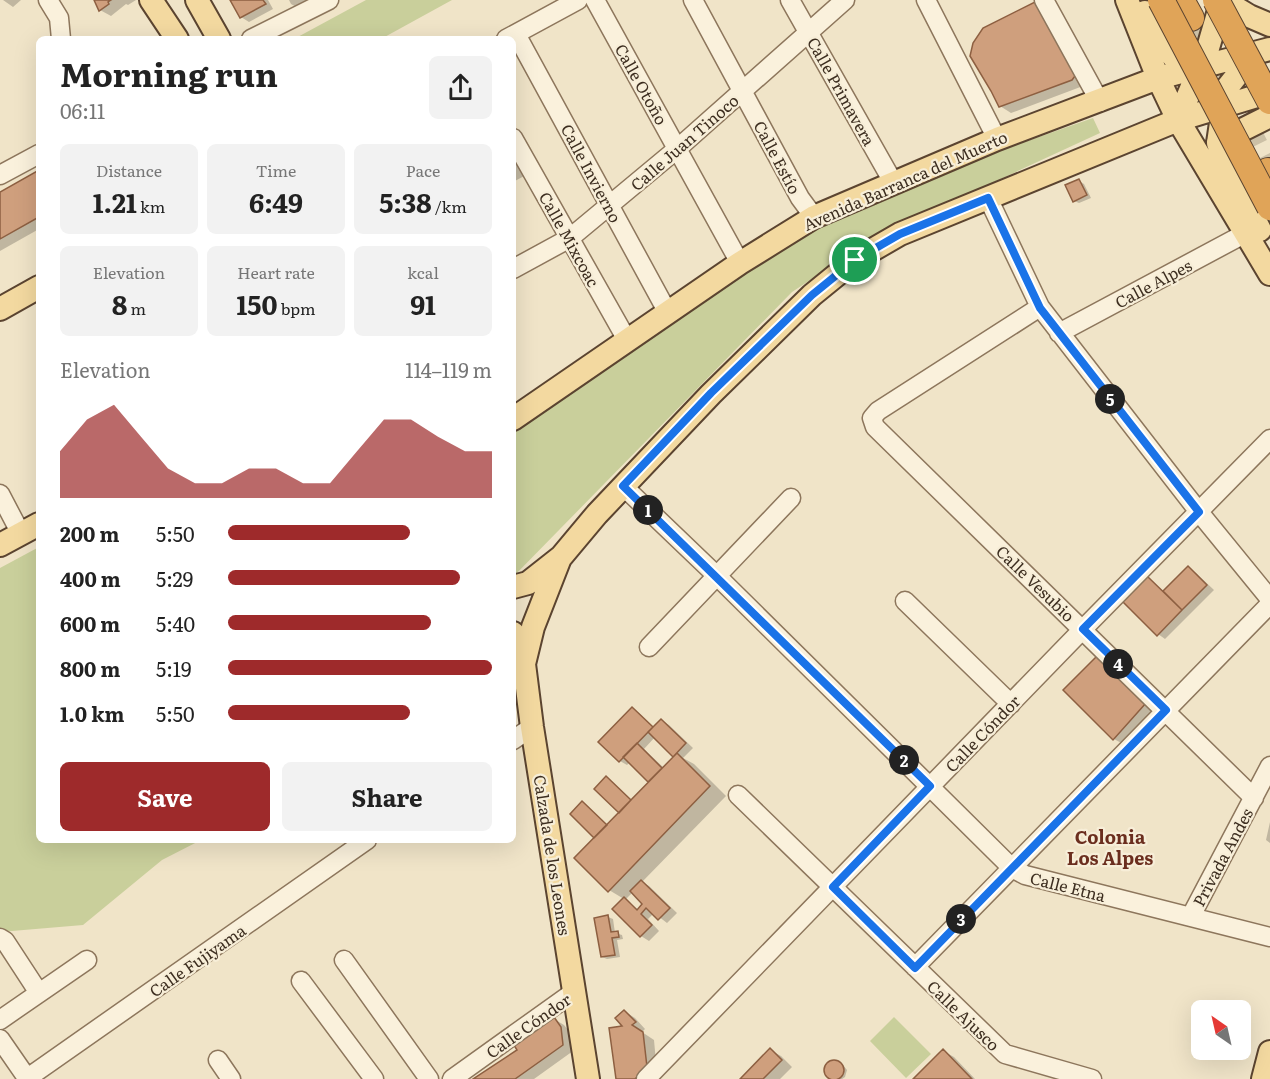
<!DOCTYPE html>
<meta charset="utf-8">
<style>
body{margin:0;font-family:Literata,serif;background:#f2f2f2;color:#222;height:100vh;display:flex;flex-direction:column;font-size:22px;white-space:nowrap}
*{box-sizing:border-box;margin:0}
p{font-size:20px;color:#767676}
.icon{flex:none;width:33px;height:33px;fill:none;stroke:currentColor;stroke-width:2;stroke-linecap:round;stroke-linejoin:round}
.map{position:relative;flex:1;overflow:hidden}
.side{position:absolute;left:36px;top:36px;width:480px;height:807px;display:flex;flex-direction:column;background:#fff;border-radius:9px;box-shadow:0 6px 24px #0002}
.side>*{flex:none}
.needle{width:39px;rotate:326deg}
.controls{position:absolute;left:1191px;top:1000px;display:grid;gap:12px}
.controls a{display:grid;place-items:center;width:60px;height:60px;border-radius:9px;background:#fff;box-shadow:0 6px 24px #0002;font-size:30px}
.pin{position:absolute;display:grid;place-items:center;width:51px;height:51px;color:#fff;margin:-26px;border:3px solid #fff;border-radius:50%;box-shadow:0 2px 6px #0007}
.km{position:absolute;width:30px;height:30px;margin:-15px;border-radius:50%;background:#222;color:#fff;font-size:16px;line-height:30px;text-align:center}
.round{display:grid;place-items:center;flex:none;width:63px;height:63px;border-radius:9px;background:#f2f2f2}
.overview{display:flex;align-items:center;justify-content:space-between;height:102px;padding:0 24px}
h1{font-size:33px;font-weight:700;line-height:45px}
.figures{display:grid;grid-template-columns:repeat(3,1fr);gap:9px;height:102px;padding:6px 24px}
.figures div{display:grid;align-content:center;border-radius:9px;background:#f2f2f2;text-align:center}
.figures b{font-size:26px;font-weight:700}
.figures small{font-size:16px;font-weight:400}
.figures p{font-size:16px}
.chart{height:168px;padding:12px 24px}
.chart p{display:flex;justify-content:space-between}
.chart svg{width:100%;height:108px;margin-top:6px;fill:#9e2a2b;opacity:.7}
.cta{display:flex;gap:12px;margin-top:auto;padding:12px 24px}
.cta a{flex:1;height:69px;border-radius:9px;background:#9e2a2b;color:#fff;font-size:24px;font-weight:700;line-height:69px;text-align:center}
.cta a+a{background:#f2f2f2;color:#222}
ul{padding:0 24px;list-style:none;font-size:20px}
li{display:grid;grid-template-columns:96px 72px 1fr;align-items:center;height:45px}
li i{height:15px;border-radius:8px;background:#9e2a2b}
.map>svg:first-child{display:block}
.green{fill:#c9cf9b}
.shadow{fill:#0003;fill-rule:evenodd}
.building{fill:#cf9f7d;stroke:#8d5f41;stroke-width:1.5}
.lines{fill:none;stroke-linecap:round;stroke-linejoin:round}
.highway-tunnel{stroke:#ccc0a6;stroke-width:26;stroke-dasharray:26 13;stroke-linecap:butt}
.minor-casing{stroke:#8d765c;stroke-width:21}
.major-casing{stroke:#5b4430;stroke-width:26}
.highway-casing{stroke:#5b4430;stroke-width:28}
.minor{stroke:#faf1dc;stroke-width:18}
.major{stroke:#f3d9a0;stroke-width:22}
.highway{stroke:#e0a458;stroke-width:26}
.highway-bridge-casing{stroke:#5b4430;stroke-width:28;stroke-linecap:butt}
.highway-bridge{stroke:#e0a458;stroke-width:26}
.route-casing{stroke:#fff;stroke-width:12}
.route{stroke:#1a73e8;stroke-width:8}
.labels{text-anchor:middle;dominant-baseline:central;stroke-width:4.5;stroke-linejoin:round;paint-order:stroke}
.street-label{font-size:16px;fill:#3d2e20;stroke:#f7eed8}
.neighbourhood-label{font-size:18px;font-weight:bold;fill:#6b2e1e;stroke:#f7eed8}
</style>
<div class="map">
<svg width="1270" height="1079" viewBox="0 0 1270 1079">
<rect width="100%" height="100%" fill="#f0e4c8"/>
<path class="green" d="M366,0H452L381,39H294Z
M1093,118L1100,133L875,237L792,292L513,577V430L801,232L894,188Z
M39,547V840H201L162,860L83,925L0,932V568Z
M894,1017L931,1054L906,1078L870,1041Z"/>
<path class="shadow" d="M3,0H21L13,7Z
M95,0H136L128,5L126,4L111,16L100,10Z
M232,0H268L273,9L249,22L241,17Z
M289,0H314L298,8L291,4Z
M1039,2L1083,86L1011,113L1000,106Z
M513,154L528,174L513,182Z
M39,172V229L0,251V194Z
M1079,181L1084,184L1091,198L1079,203L1074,201Z
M1188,568L1196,573L1214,590L1165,639L1158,634L1147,578L1165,592Z
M1098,657L1156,710L1125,745L1114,739Z
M632,709L640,714L654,728L661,720L669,725L693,748L683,758L694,764L726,796L642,882L649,886L677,913L667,923L654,913L648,919L659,931L649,941L641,936L614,909L624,899L609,890L596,837L583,803L608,826L621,813L607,778L632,801L651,781L630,762L627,765L620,761ZM655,737L676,756L664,768L644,749ZM633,892L645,904L639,910L625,900Z
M1270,822V843L1266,840Z
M608,917L613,919L615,933L622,935L623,939L617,940L620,957L607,959L602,957Z
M624,1011L635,1018L645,1029L642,1032L654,1040L657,1073L652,1079H617L625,1027Z
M554,1019L564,1025L572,1035L573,1051L534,1079H476L519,1050Z
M770,1050L781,1056L792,1067L780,1079H742Z
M943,1051L954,1057L975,1079H915Z
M832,1061L842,1064L847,1070L845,1077L842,1079H831L825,1072L827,1065Z"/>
<path class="building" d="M94,0H111L108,2L109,4L99,11Z
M230,0H263L266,4L240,18Z
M1039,0L1078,72L1072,80L999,107L991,91L970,56L973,43L983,28Z
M39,170V217L0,239V192Z
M1079,179L1087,195L1073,202L1065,185Z
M1188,566L1207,585L1182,610L1163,591Z
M1147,576L1182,610L1157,636L1122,601Z
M1098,655L1146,703L1113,740L1063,690Z
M632,707L653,727L619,762L598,742Z
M661,719L686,743L673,757L648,732Z
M637,743L662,768L648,782L623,757Z
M677,753L710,786L608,892L574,858Z
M606,776L631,800L619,813L594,789Z
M582,801L607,825L594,838L570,814Z
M641,880L670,908L658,920L646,908L641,914L652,925L640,937L612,909L624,897L637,910L642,904L630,891Z
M608,915L611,932L618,931L619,937L612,938L615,955L601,957L594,918Z
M624,1010L636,1022L632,1025L643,1032L647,1067L635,1079H616L609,1028L622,1026L615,1018Z
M554,1017L561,1027L563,1045L515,1079H473L517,1050L512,1042Z
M770,1048L782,1060L763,1079H740Z
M943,1049L972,1079H913Z
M824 1070a10 10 0 1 1 20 0a10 10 0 1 1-20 0Z"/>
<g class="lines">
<path class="highway-tunnel" d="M1191,18L1268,171"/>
<defs>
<path id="minor" d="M48,0L59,18L61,39
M595,0L740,263
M693,0L800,198L814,217
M790,0L893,182
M926,0L997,139
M1044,0L1100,102
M516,34L668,313
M251,39L329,0
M506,39L578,0
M513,138L627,340
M0,175L39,154
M988,198L1040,307L1199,512L1270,599
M513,269L570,238L677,149L845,0
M1040,307L878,411L872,418L875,427L1254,798
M1059,333L1246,233
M623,486L717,576L1012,868L1025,875L1270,937
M0,494L21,534
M905,601L1011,704
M649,647L791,498
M513,740L532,727
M738,795L1005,1054L1092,1079
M1191,916L1270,766
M0,938L5,941L39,993
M344,960L429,1079
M915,967L1270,604
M301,981L374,1079
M0,1020L87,960
M0,1039L27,1078
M218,1060L231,1079
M26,1079L367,840
M452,1079L575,991
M646,1079L1083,629L1270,439"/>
<path id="major" d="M151,0L177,39
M197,0L219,39
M1127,0L1158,78L1178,120L1270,274
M1226,2L1249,16L1270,25
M1145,12C1157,37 1173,62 1196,77
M1254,54L1226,89L1218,143L1223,158L1260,230
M1178,120L1208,48L1222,0
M1218,142L1270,116
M0,309L39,287
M513,419L740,263L814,217L997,139L1158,78L1270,49
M0,545L39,524
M513,587L528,583L561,557L597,514L711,394L812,295L855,260L900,234L1178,120L1270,92
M513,633L524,664L532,727L588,1079
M524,664L533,627L560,558
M1263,1079L1270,1052"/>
<path id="highway" d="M1181,0L1191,18
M1268,171L1270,175"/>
</defs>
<use href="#minor" class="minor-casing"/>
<use href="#major" class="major-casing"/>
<use href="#highway" class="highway-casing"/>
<use href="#minor" class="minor"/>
<use href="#major" class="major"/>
<use href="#highway" class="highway"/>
<defs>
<path id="highway-bridge" d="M1161,0L1270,207
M1216,0L1270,101"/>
</defs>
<use href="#highway-bridge" class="highway-bridge-casing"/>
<use href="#highway-bridge" class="highway-bridge"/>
</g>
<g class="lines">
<defs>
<path id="route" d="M988,198L1040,308L1199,512L1083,629L1166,710L915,968L833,887L930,786L623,486L711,393L812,295L855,260L900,234Z"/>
</defs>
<use href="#route" class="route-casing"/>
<use href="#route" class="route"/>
</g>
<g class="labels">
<g class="street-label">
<text transform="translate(642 84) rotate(61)">Calle Otoño</text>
<text transform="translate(842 91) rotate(61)">Calle Primavera</text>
<text transform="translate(684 142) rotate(-41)">Calle Juan Tinoco</text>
<text transform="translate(778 157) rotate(62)">Calle Estío</text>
<text transform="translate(592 173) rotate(62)">Calle Invierno</text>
<text transform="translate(905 180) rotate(-24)">Avenida Barranca del Muerto</text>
<text transform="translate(570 239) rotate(61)">Calle Mixcoac</text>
<text transform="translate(1153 283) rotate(-28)">Calle Alpes</text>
<text transform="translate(1036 583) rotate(44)">Calle Vesubio</text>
<text transform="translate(982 733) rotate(-46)">Calle Cóndor</text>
<text transform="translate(553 855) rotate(81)">Calzada de los Leones</text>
<text transform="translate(1222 857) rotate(-62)">Privada Andes</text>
<text transform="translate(1068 886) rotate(14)">Calle Etna</text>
<text transform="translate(197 960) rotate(-35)">Calle Fujiyama</text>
<text transform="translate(964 1015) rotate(44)">Calle Ajusco</text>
<text transform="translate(528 1025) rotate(-35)">Calle Cóndor</text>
</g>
<g class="neighbourhood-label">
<text x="1110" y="836">Colonia<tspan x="1110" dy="21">Los Alpes</tspan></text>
</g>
</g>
</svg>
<div class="controls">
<a><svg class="needle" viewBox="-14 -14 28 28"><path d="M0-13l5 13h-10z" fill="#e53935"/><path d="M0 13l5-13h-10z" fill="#767676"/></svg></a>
</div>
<div class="pin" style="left:855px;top:260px;background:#1e9e55"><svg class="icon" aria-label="arrive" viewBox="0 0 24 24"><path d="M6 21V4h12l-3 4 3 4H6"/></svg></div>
<b class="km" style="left:648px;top:510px">1</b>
<b class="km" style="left:904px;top:760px">2</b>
<b class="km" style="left:961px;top:919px">3</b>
<b class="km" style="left:1118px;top:664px">4</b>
<b class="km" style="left:1110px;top:399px">5</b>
<section class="side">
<div class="overview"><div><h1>Morning run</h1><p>06:11</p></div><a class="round"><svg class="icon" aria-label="share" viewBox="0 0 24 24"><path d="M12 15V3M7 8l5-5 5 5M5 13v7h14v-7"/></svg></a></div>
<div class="figures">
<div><p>Distance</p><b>1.21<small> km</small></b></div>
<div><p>Time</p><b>6:49</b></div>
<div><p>Pace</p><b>5:38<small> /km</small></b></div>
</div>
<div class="figures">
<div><p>Elevation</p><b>8<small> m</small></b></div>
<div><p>Heart rate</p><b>150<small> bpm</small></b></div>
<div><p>kcal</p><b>91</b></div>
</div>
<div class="chart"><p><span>Elevation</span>114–119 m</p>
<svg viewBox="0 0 160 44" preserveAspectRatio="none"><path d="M0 44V25L10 12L20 6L30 19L40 32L50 38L60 38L70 32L80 32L90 38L100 38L110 25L120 12L130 12L140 19L150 25L160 25V44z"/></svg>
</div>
<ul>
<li><b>200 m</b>5:50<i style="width:69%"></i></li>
<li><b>400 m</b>5:29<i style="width:88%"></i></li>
<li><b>600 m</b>5:40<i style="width:77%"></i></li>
<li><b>800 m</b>5:19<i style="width:100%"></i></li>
<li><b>1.0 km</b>5:50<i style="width:69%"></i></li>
</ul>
<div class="cta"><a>Save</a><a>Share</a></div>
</section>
</div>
